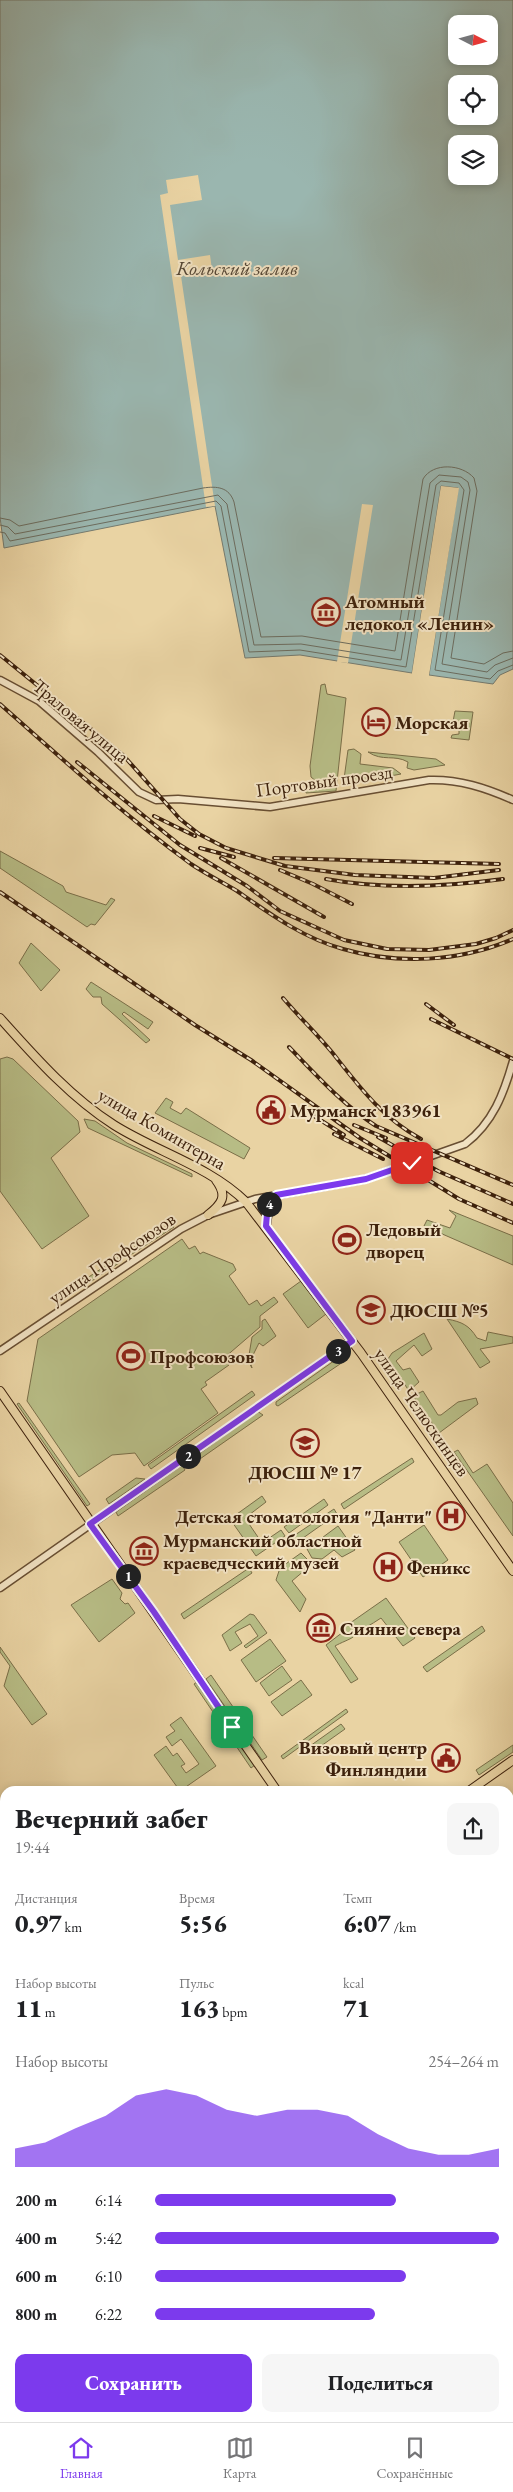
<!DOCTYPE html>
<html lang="ru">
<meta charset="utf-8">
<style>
body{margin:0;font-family:"EB Garamond",serif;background:#f6f6f6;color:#202124;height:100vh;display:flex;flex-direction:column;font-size:19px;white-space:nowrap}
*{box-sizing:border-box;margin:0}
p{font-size:16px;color:#757577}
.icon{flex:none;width:28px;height:28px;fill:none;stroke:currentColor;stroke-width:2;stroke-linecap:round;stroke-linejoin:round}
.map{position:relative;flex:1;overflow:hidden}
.panel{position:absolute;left:0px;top:1786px;width:514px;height:636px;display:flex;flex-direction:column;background:#fff;border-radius:15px 15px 0 0;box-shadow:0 2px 8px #0003}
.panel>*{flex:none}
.needle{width:32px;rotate:96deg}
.controls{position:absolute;left:448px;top:15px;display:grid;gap:10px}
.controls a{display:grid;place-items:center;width:50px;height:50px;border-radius:10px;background:#fff;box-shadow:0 2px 8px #0003;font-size:25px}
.pin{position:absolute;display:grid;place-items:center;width:42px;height:42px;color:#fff;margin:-21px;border-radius:10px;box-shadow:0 2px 8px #0006}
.km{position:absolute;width:25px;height:25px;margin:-12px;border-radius:50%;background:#222;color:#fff;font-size:14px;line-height:25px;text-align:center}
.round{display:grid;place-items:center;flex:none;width:52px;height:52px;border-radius:10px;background:#f6f6f6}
.summary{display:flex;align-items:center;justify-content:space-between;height:85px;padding:0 15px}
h1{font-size:28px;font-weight:800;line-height:38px}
.figures{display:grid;grid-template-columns:repeat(3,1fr);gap:8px;height:85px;padding:5px 15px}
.figures div{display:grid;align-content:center}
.figures b{font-size:25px;font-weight:800}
.figures small{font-size:14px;font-weight:400}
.figures p{font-size:14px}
.chart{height:140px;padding:10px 15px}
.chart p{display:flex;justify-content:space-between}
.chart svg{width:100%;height:90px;margin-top:5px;fill:#7c3aed;opacity:.7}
.primary-button{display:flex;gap:10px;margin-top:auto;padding:10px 15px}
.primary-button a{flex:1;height:58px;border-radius:10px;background:#7c3aed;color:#fff;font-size:20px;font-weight:800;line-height:58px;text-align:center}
.primary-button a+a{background:#f6f6f6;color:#202124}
ul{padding:0 15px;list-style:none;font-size:16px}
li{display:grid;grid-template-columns:80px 60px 1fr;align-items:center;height:38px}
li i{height:12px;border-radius:6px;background:#7c3aed}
.menu{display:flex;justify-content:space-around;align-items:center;height:70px;border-top:1px solid #e0e0e0;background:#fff;font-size:14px;color:#757577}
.menu a{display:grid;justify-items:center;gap:2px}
.menu .selected{color:#7c3aed}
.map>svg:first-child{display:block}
.green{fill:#b7bc85;stroke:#7a6e48}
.water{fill:#9ab6af;stroke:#757a6e;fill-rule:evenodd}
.pier{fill:#e9d3a3}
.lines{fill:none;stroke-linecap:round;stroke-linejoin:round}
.shore{stroke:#6c6c5e;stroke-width:1}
.tertiary-casing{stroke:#684e32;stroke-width:9}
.secondary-casing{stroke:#3d210c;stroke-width:9}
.primary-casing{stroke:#3d210c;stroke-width:10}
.tertiary{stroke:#f1e2c3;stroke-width:6}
.secondary{stroke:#f1e2c3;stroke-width:7}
.primary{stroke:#e9d3a3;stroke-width:8}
.rail-casing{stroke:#3d210c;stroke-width:4}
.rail{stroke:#f1e2c3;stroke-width:2;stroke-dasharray:5.5;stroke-linecap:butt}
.route-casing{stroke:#fff;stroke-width:10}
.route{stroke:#7c3aed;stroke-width:6}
.labels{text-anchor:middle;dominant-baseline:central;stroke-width:4;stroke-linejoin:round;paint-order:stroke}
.poi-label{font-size:19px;font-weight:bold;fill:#3d210c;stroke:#f1e2c3;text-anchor:start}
.street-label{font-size:19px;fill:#3d210c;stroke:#f1e2c3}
.water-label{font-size:20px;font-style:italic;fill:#544635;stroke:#f1e2c3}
</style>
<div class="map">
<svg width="513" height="2422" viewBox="0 0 513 2422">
<rect width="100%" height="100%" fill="#e9d3a3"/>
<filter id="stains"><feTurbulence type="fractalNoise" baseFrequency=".004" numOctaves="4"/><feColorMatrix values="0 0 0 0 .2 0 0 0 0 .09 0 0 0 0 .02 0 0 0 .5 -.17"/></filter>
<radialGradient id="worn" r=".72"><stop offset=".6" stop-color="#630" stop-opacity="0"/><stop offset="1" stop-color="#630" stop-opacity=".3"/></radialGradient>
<path class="green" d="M325,684L327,694L346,698L336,791L306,793L305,788L317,782L311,777L310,766L321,685Z
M455,711L473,712L469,740L451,738L452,735L459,734V728L452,727Z
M354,749L361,754L360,764L393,768L401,774L347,784L344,779L348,750Z
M368,752L436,759L445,765L414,770L407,768L408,762C394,754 383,762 368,752Z
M0,851L63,886L66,892L106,905L111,898L115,900L95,925L91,924L87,927L0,868Z
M31,943L60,970L41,991L19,963Z
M91,982L153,1022L148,1029L124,1012L122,1014L150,1040L146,1043L102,1004L101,997H93L86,989Z
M7,1057L13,1059L78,1121L80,1132L51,1158L89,1216L42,1249L0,1191V1059Z
M166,1098L173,1102L170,1108L181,1114L186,1108L250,1148L244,1159L155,1113Z
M84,1119L95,1121L127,1143L192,1174V1177L88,1128Z
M449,1210L513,1236V1265L424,1226L427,1220L450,1228L456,1216Z
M171,1223L174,1227L129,1256L127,1252Z
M182,1239L189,1249L195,1246L200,1254L203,1252L233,1264L236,1270L229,1276L249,1305L257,1300L261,1306L274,1297L278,1302L260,1316V1327L224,1358L229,1365L205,1382L207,1385L201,1389L218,1413L144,1466L135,1453L112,1455L79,1477L27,1401L38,1339Z
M119,1257L122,1261L81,1288L78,1284Z
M301,1281L326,1314L308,1328L283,1294Z
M265,1319L276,1336L263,1346L259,1343L250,1361L252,1368L248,1361L252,1337L262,1329V1321Z
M447,1319C462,1322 469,1325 477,1338L486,1341L488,1332L513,1337V1343L480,1349L490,1362L480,1368Z
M424,1333L432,1349L422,1356L414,1345L396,1361L403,1370L410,1368L419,1382L409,1391L388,1359L392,1353Z
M338,1358L342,1359L343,1362L278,1406L276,1405V1402Z
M252,1391L255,1395L151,1469L148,1465Z
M423,1391L438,1415H441L458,1402L476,1398L478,1404L439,1433L413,1396Z
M19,1403L90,1504L87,1506L17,1404Z
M257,1411L263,1415L197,1461L195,1460V1457Z
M458,1450L473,1473L487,1464L513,1503V1536L454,1452Z
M412,1458L414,1462L344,1509L341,1504Z
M182,1465L185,1470L118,1516L116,1512Z
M136,1478L145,1479L109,1504L106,1499Z
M262,1496L266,1502L245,1518L262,1543L281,1530L285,1536L256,1556L230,1519Z
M324,1499L328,1505L289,1533L284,1527Z
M334,1509L337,1514L296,1543L292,1537Z
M424,1525L448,1560L423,1577L399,1542Z
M338,1526L355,1550L342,1557L334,1550L322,1559L312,1558L307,1549Z
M301,1553L308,1560L305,1570L292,1581L306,1599L300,1612L276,1580L280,1568Z
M249,1568L252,1573L184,1619L181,1614Z
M112,1579L122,1593L120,1599L125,1604L128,1603L135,1613L99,1642L71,1605Z
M386,1598L415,1638L403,1646L381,1618C371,1625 361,1629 353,1637C351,1639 340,1643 335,1646L358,1679L351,1683L326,1645L343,1632V1628Z
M250,1614L254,1615L267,1633L246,1648L244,1646L258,1636L250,1624L235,1632L242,1643L230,1651L222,1635Z
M482,1626L485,1631L427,1672L423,1667Z
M270,1639L286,1661L256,1682L241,1660Z
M0,1647L47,1714L32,1725L4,1686L10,1666L0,1652Z
M282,1666L292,1680L269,1696L260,1683Z
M211,1675L240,1717L235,1721L206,1679Z
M301,1680L312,1695L282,1716L271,1702Z
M197,1682L255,1765L251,1768L194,1684Z
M346,1709L348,1712L283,1759L281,1756Z
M181,1717L216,1766L180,1791L154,1755L166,1746L173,1756L177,1753L185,1764L181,1766L186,1773L199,1764L181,1739L172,1746L166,1737L175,1731L170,1725Z
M243,1722L267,1757L262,1760L238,1725Z
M341,1724L345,1729L314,1751L310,1746Z
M513,1745V1752L479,1775L476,1770Z
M509,2008H513V2092L509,2089Z"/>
<path class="water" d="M0,0H513V669L500,675L493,684L429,675L458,488L441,486L412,673L300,655L245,658L215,506L4,548L0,517ZM456,24H489V56H456ZM456,84H489V116H456ZM456,144H489V176H456Z"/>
<path class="pier" d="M198,175L202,200L170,205L178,260L210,255L212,270L181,276L215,506L206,507L160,195L168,193L166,180Z
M441,486L459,488L429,675H426L456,490L443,488L414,673H412Z
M362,504L373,505L348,663L337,662Z"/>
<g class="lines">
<path class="shore" d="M0,518L10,520L19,526L203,488C217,486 229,487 234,502L261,637L302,636L395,651L423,479C433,462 462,464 474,478L477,491L451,658L484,664L503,653L513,651
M0,525L8,527L15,534L218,495L227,504L254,645L301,644L401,660L430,483L439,475L461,477L468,482L470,490L442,664L487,672L495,665L513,658
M0,532L5,533L10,541L216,501L221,506L249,652L300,650L406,667L436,485L441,481L459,483L464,490L435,670L490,679L498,671L513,665"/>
<defs>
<path id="tertiary" d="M0,680L39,701L98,752L139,792L156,800L178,799L270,807L429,780C459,779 486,788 513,800
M0,1351L181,1229L208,1215L255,1199L366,1179L465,1144C493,1123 504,1093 513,1061
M0,1588L352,1341
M0,1828L5,1835
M0,2036L5,2037
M509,2098L513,2101
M279,2418L284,2422"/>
<path id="secondary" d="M0,1952L5,1953
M509,2002H513
M0,2204L5,2205
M509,2295L513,2297"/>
<path id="primary" d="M0,1018C35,1057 70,1097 114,1125C157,1152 209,1166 246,1202L361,1353L513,1571
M208,1215C222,1204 228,1196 216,1180
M266,1226L269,1205L276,1195
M0,1391L277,1791
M469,1791L513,1760"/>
</defs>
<use href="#tertiary" class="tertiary-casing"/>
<use href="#secondary" class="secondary-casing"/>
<use href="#primary" class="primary-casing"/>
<use href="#tertiary" class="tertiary"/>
<use href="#secondary" class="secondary"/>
<use href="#primary" class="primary"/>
<defs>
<path id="rail" d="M0,655L123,755L180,819L199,834L226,848L285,866L355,875L434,878L499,870
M0,704C62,759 124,815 191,864C206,874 222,882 237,891C270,914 303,938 343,949C398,965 460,962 513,939
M77,762L180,845L247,886L280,911L344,940L387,949L429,950L476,944L496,938L513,930
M154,816L195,836
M200,848L234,857
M221,858L324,917
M274,858L499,864
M280,870L313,884L352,904
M326,879C385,890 444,887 503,879
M0,892L195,1025L251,1060L360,1138L459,1199L513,1223
M283,998C300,1018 319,1036 335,1056C361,1089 383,1118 421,1139
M426,1004L454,1025
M431,1019L513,1059
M289,1047C317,1076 343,1105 376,1126L513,1185
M314,1116L344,1135
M354,1125L386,1138
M334,1134L383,1159
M378,1137L438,1171L513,1204"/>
</defs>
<use href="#rail" class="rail-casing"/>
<use href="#rail" class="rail"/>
</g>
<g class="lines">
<defs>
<path id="route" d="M232,1727L154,1612L90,1524L352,1341L266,1226C267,1214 267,1202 276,1195L366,1179L412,1163"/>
</defs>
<use href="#route" class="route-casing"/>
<use href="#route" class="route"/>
</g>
<defs>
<symbol id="museum-ring" viewBox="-11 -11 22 22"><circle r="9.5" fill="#f1e2c3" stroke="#8f2418" stroke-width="1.5"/><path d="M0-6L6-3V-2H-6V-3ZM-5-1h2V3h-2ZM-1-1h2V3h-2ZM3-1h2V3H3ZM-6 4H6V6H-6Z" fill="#8f2418"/></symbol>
<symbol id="hotel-ring" viewBox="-11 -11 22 22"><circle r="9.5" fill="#f1e2c3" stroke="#8f2418" stroke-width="1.5"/><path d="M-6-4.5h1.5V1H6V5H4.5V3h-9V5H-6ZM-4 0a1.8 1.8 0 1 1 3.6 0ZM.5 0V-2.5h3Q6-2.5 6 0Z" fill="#8f2418"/></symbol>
<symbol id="civic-ring" viewBox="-11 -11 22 22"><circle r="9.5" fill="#f1e2c3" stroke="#8f2418" stroke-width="1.5"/><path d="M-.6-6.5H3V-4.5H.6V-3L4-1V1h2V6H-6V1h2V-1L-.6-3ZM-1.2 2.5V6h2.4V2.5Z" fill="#8f2418"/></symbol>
<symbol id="stadium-ring" viewBox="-11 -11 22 22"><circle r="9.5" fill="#f1e2c3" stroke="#8f2418" stroke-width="1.5"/><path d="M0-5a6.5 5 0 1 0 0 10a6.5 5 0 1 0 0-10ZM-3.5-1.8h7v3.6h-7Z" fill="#8f2418"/></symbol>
<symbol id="school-ring" viewBox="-11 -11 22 22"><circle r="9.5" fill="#f1e2c3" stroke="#8f2418" stroke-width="1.5"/><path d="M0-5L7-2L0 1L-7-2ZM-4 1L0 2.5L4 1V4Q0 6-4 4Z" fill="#8f2418"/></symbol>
<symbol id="hospital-ring" viewBox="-11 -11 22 22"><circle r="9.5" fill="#f1e2c3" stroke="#8f2418" stroke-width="1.5"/><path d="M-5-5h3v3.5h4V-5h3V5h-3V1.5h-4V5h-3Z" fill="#8f2418"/></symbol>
</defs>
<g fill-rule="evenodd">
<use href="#museum-ring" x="310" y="596" width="32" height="32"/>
<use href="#hotel-ring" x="360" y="706" width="32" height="32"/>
<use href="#civic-ring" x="255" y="1094" width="32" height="32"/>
<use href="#stadium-ring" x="331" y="1224" width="32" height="32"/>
<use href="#school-ring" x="355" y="1294" width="32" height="32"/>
<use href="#stadium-ring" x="115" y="1340" width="32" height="32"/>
<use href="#school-ring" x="289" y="1427" width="32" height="32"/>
<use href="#hospital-ring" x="435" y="1500" width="32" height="32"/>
<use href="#museum-ring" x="128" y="1535" width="32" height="32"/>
<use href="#hospital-ring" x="372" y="1551" width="32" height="32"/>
<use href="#museum-ring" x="305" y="1612" width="32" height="32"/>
<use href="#civic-ring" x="430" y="1742" width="32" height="32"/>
</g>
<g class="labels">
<g class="poi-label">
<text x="345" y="601">Атомный<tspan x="345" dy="22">ледокол «Ленин»</tspan></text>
<text x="395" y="722">Морская</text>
<text x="290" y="1110">Мурманск 183961</text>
<text x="366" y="1229">Ледовый<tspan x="366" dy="22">дворец</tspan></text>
<text x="390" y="1310">ДЮСШ №5</text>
<text x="150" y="1356">Профсоюзов</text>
<text x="305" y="1472" text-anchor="middle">ДЮСШ № 17</text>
<text x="432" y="1516" text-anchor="end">Детская стоматология "Данти"</text>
<text x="163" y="1540">Мурманский областной<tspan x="163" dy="22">краеведческий музей</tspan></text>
<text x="407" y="1567">Феникс</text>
<text x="340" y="1628">Сияние севера</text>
<text x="427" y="1747" text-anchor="end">Визовый центр<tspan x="427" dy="22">Финляндии</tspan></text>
</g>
<g class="street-label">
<text transform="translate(81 721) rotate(40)">Траловая улица</text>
<text transform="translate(324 781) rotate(-8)">Портовый проезд</text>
<text transform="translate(162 1129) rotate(30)">улица Коминтерна</text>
<text transform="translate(112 1258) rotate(-34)">улица Профсоюзов</text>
<text transform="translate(422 1412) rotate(55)">улица Челюскинцев</text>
</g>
<g class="water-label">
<text x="237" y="268">Кольский залив</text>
</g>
</g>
<rect width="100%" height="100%" filter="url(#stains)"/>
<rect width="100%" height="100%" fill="url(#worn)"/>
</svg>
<div class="controls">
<a><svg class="needle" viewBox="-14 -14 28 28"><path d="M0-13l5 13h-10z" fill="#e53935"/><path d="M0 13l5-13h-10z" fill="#757577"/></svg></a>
<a><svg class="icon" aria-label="locate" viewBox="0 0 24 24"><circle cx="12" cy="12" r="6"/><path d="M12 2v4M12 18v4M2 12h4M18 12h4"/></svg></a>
<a><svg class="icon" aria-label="layers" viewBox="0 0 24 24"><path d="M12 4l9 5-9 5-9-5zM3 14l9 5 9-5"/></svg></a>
</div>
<div class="pin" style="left:232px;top:1727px;background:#1e9e55"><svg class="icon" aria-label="arrive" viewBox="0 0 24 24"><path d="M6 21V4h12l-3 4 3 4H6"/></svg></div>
<div class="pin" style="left:412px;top:1163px;background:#d93025"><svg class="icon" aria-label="check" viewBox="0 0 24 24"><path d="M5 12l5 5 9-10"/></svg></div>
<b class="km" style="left:128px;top:1576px">1</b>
<b class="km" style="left:188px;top:1456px">2</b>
<b class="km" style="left:338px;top:1351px">3</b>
<b class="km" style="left:269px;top:1204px">4</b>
<section class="panel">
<div class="summary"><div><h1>Вечерний забег</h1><p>19:44</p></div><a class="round"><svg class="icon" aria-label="share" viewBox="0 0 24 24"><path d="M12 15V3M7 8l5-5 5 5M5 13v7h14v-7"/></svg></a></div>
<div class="figures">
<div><p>Дистанция</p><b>0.97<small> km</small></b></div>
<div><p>Время</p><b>5:56</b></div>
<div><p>Темп</p><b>6:07<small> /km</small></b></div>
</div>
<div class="figures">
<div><p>Набор высоты</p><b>11<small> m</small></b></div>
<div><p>Пульс</p><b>163<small> bpm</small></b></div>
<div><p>kcal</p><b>71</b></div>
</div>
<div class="chart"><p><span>Набор высоты</span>254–264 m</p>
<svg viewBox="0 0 160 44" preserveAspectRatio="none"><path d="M0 44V35L10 32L20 25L30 19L40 9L50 6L60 9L70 16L80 19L90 16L100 16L110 19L120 28L130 35L140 38L150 38L160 35V44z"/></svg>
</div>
<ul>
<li><b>200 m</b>6:14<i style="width:70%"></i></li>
<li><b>400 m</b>5:42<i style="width:100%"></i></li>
<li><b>600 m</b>6:10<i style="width:73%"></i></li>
<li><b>800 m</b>6:22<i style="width:64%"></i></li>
</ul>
<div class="primary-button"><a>Сохранить</a><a>Поделиться</a></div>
</section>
</div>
<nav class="menu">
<a class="selected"><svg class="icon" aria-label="home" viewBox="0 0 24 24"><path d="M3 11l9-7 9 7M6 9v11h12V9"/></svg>Главная</a>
<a><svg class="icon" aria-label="map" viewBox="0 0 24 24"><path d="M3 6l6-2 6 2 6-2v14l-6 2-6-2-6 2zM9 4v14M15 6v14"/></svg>Карта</a>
<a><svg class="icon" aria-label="saved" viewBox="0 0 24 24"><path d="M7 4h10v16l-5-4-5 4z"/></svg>Сохранённые</a>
</nav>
